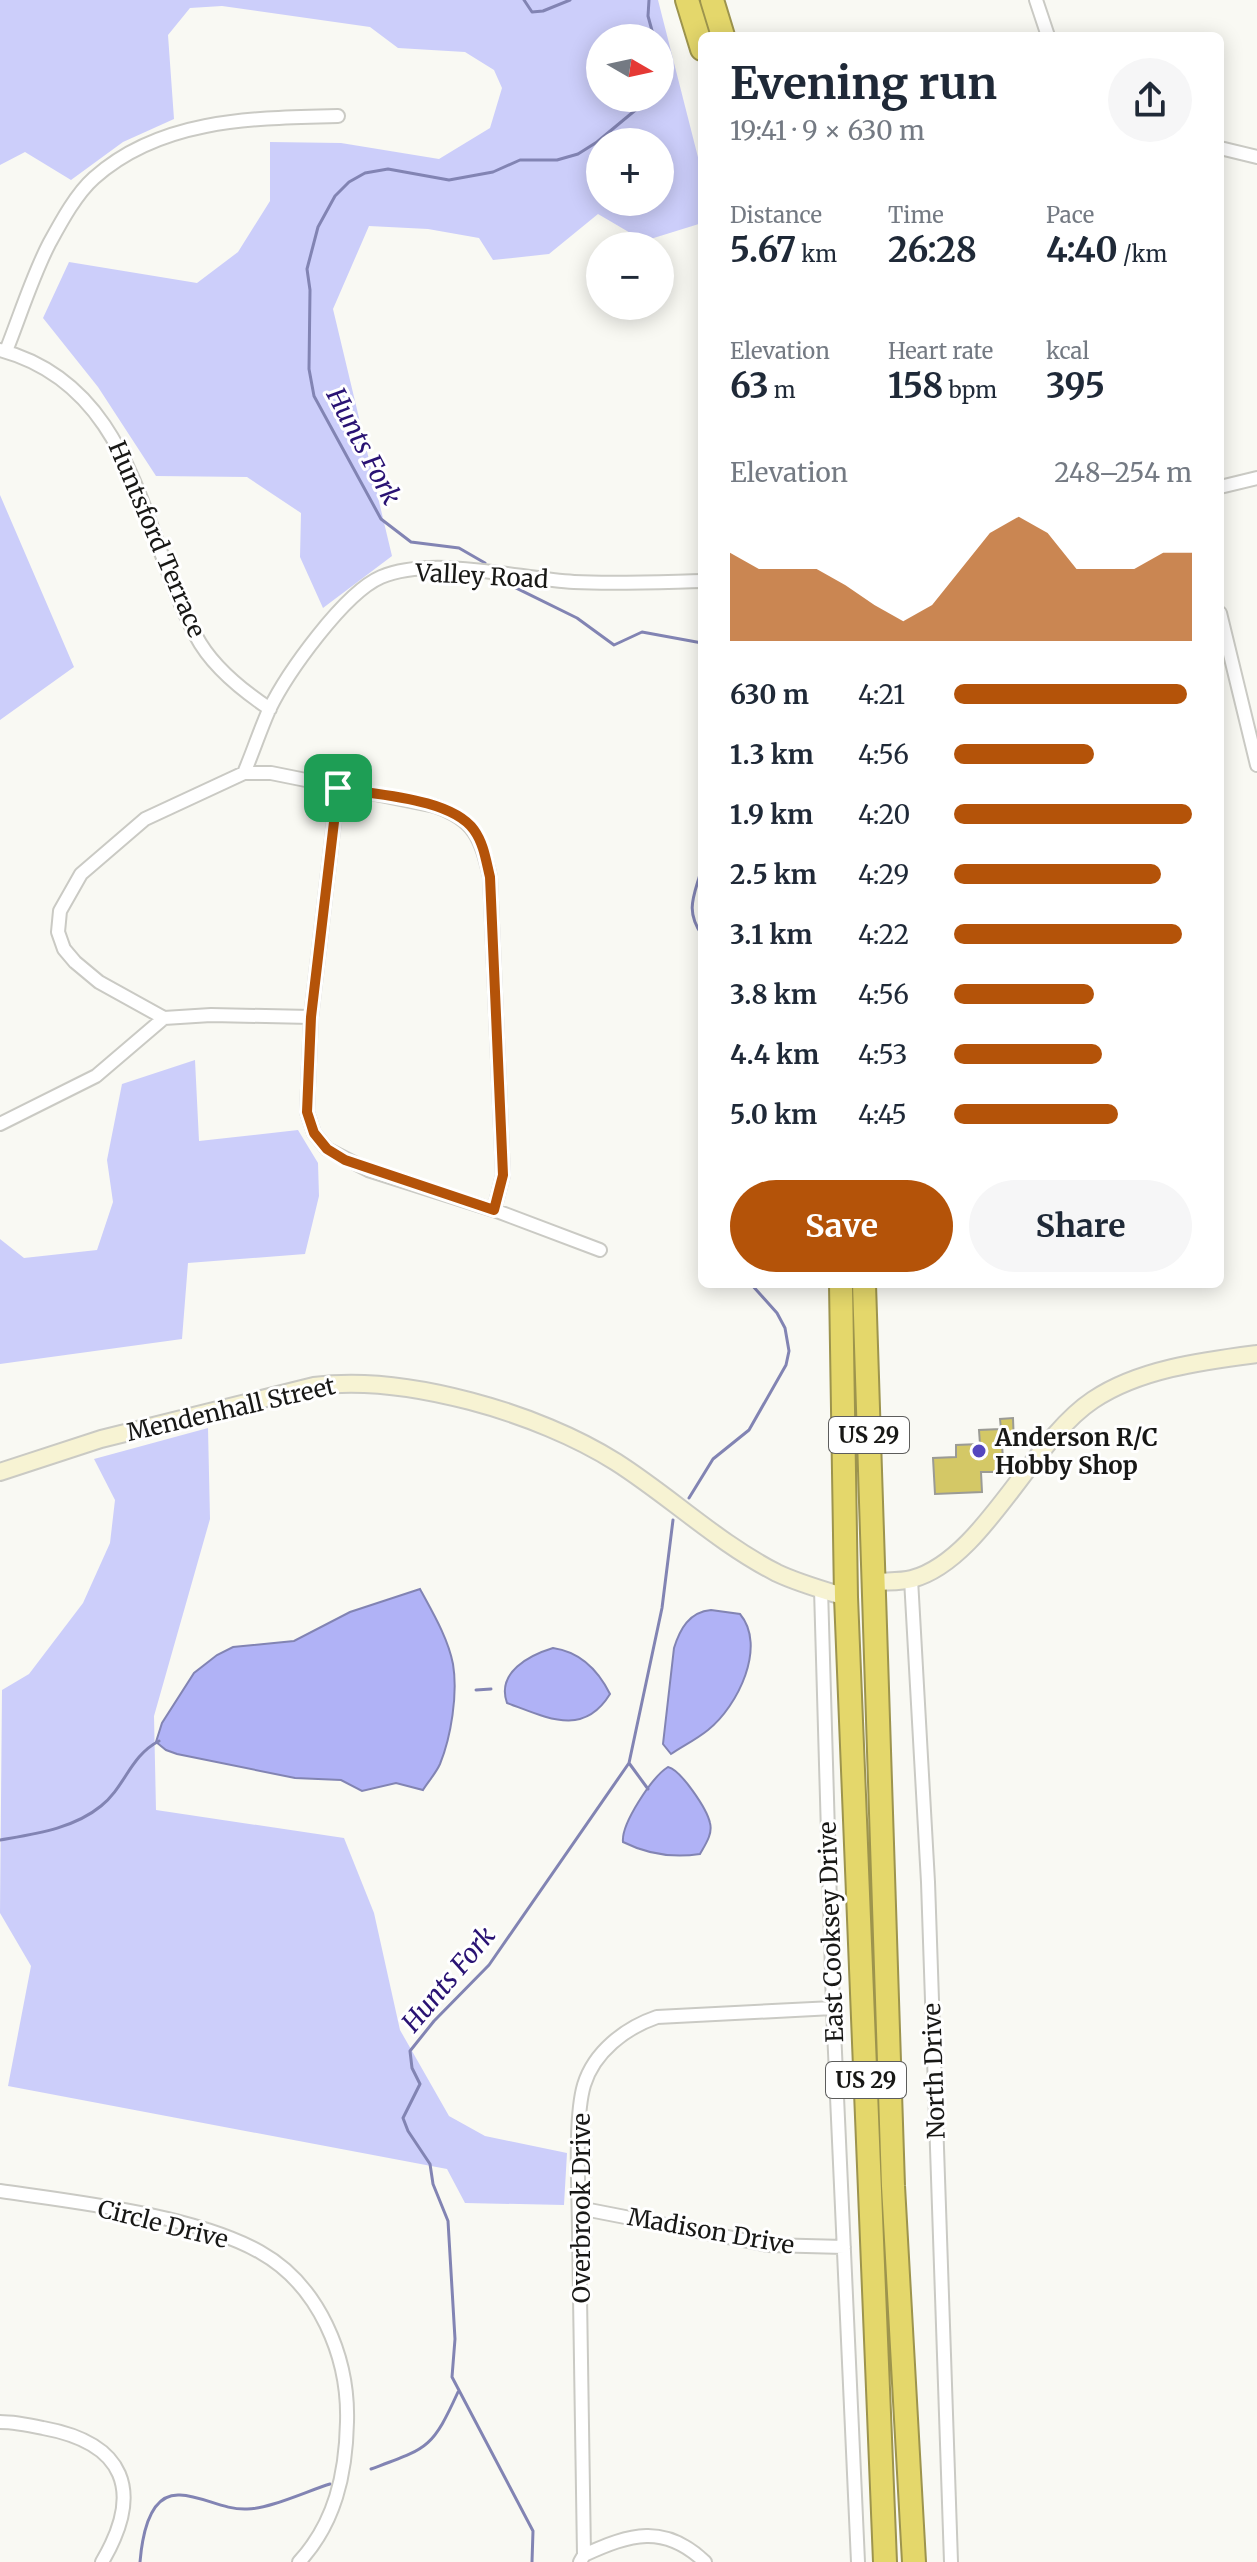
<!DOCTYPE html>
<meta charset="utf-8">
<style>
body{margin:0;font-family:Merriweather,serif;background:#f6f6f7;color:#1f2937;height:100vh;display:flex;flex-direction:column;font-size:30px;white-space:nowrap}
*{box-sizing:border-box;margin:0}
p{font-size:26px;color:#747a83}
.icon{flex:none;width:44px;height:44px;fill:none;stroke:currentColor;stroke-width:2;stroke-linecap:round;stroke-linejoin:round}
.map{position:relative;flex:1;overflow:hidden}
.side{position:absolute;left:698px;top:32px;width:526px;height:1256px;display:flex;flex-direction:column;background:#fff;border-radius:12px;box-shadow:0 4px 20px #0003}
.side>*{flex:none}
.needle{width:52px;rotate:99deg}
.buttons{position:absolute;left:586px;top:24px;display:grid;gap:16px}
.buttons a{display:grid;place-items:center;width:88px;height:88px;border-radius:50%;background:#fff;box-shadow:0 4px 20px #0003;font-size:40px}
.pin{position:absolute;display:grid;place-items:center;width:68px;height:68px;color:#fff;margin:-34px;border-radius:16px;box-shadow:0 4px 12px #0006}
.round{display:grid;place-items:center;flex:none;width:84px;height:84px;border-radius:42px;background:#f6f6f7}
.overview{display:flex;align-items:center;justify-content:space-between;height:136px;padding:0 32px}
h1{font-size:44px;font-weight:700;line-height:60px}
.stats{display:grid;grid-template-columns:repeat(3,1fr);gap:12px;height:136px;padding:8px 32px}
.stats div{display:grid;align-content:center}
.stats b{font-size:34px;font-weight:700}
.stats small{font-size:22px;font-weight:400}
.stats p{font-size:22px}
.chart{height:224px;padding:16px 32px}
.chart p{display:flex;justify-content:space-between}
.chart svg{width:100%;height:144px;margin-top:8px;fill:#b45309;opacity:.7}
.action{display:flex;gap:16px;margin-top:auto;padding:16px 32px}
.action a{flex:1;height:92px;border-radius:48px;background:#b45309;color:#fff;font-size:32px;font-weight:700;line-height:92px;text-align:center}
.action a+a{background:#f6f6f7;color:#1f2937}
ul{padding:0 32px;list-style:none;font-size:26px}
li{display:grid;grid-template-columns:128px 96px 1fr;align-items:center;height:60px}
li i{height:20px;border-radius:10px;background:#b45309}
.map>svg:first-child{display:block}
.green{fill:#cccefa;fill-rule:evenodd}
.water{fill:#b0b2f6;stroke:#8284b3;stroke-width:2}
.lines{fill:none;stroke-linecap:round;stroke-linejoin:round}
.stream{stroke:#8284b3;stroke-width:3}
.building{fill:#d4c866;stroke:#9b9b95;stroke-width:2}
.street-casing{stroke:#cacac4;stroke-width:16}
.secondary-casing{stroke:#cacac4;stroke-width:20}
.highway-casing{stroke:#9d944d;stroke-width:26}
.street{stroke:#fff;stroke-width:12}
.secondary{stroke:#f7f3d3;stroke-width:16}
.highway{stroke:#e4d76b;stroke-width:22}
.route-casing{stroke:#fff;stroke-width:16}
.route{stroke:#b45309;stroke-width:10}
.poi-dot{fill:#5547be;stroke:#fff;stroke-width:3}
.labels{text-anchor:middle;dominant-baseline:central;stroke-width:6;stroke-linejoin:round;paint-order:stroke}
.shield{fill:#fff;stroke:#5d5d5c;stroke-width:2}
.shield-label{font-size:22px;font-weight:bold;fill:#181816}
.street-label{font-size:24px;fill:#181816;stroke:#fff}
.poi-label{font-size:24px;font-weight:bold;fill:#181816;stroke:#fff;text-anchor:start}
.water-label{font-size:26px;font-style:italic;fill:#291273;stroke:#fff}
</style>
<div class="map">
<svg width="1257" height="2562" viewBox="0 0 1257 2562">
<rect width="100%" height="100%" fill="#f9f9f3"/>
<path class="green" d="M0,0H658L702,173V223L644,241L598,214L549,254L493,260L479,238L428,229L369,226L333,309L392,556L323,608L300,557L301,513L247,477L156,476L98,387L43,318L69,262L197,283L238,252L270,201V142L341,143L439,159L490,128L502,88L494,70L465,52L398,48L370,27L222,6L190,8L168,35L174,119L123,142L71,180L25,152L0,165ZM660,38V98H600V38ZM660,142V202H600V142Z
M0,495L74,667L0,720Z
M195,1060L199,1141L298,1130L318,1163L319,1196L305,1254L188,1263L182,1339L0,1364V1239L24,1258L97,1250L113,1202L107,1160L122,1084Z
M208,1428L210,1519L154,1716L156,1810L344,1838L374,1913L400,2030L449,2116L485,2136L567,2153L564,2205L465,2203L447,2169L8,2086L31,1966L0,1913L2,1690L29,1674L83,1603L110,1543L115,1500L94,1459Z"/>
<path class="water" d="M420,1589C433,1613 448,1638 453,1664C458,1694 451,1737 440,1764C436,1773 428,1782 423,1790L396,1783L362,1791L341,1780L295,1778L177,1754L166,1750L156,1742L162,1723L194,1673L217,1655L233,1647L294,1641L350,1612Z
M711,1610L740,1614C767,1646 738,1706 708,1730C697,1739 683,1746 671,1754L663,1744L674,1648C680,1629 689,1612 711,1610Z
M553,1648C581,1652 598,1670 610,1694C583,1738 546,1717 507,1703C496,1672 530,1655 553,1648Z
M668,1767C681,1770 707,1809 710,1823C713,1834 705,1845 700,1854C674,1858 647,1854 623,1842C621,1824 652,1777 668,1767Z"/>
<g class="lines">
<path class="stream" d="M524,0L532,12L543,11L570,0
M649,0L648,16L654,38
M660,53L664,68L660,80
M485,563L459,548L411,542L381,519L314,396L309,369L310,290L307,269L318,227L335,196L349,182L365,173L388,169L449,180L493,172L520,160H557L578,154L597,142L650,98
M502,581L577,618L614,645L642,632L702,643
M702,867C695,895 684,909 702,935
M689,1498L713,1459L749,1430L786,1365L789,1351L785,1328L777,1313L751,1284
M476,1690L491,1689
M629,1763L648,1789
M0,1840C34,1834 73,1829 101,1806C125,1787 130,1756 159,1741
M371,2469C428,2448 432,2449 458,2392
M140,2562C142,2538 148,2493 180,2495C203,2496 223,2510 247,2509C269,2509 307,2491 330,2484
M532,2562L533,2531L452,2377L455,2339L448,2221L433,2184L430,2164L408,2131L403,2118L420,2084L412,2068L410,2051L434,2021L489,1965L629,1763L662,1608L673,1520"/>
</g>
<path class="building" d="M1013,1418L1014,1445H1002L1004,1472H981L982,1492L935,1494L933,1458L956,1457V1445L980,1444L979,1430L1001,1429L1000,1419Z"/>
<g class="lines">
<defs>
<path id="street" d="M1036,0L1048,36
M1220,148L1257,157
M0,350C135,386 141,533 196,636C211,665 243,691 270,709
M6,351C20,316 32,277 49,244C61,222 76,194 94,178C161,118 254,118 338,116
M1220,487L1257,478
M1220,613L1257,765
M244,773C253,752 260,730 269,710C287,673 344,593 381,577C434,555 519,579 574,582C617,584 660,582 702,581
M338,788L311,1017L307,1112L314,1133L327,1149L368,1170L494,1210L600,1250
M164,1018L99,982L75,962L64,949L58,932L60,911L81,874L145,819L244,773H271L435,806C475,820 481,838 490,877L503,1175L494,1210
M164,1018L211,1015L311,1017
M0,1124L96,1076L164,1018
M911,1579L928,1882L951,2562
M821,1589L833,2008L858,2562
M0,2191C76,2202 194,2215 260,2252C319,2285 349,2357 347,2422C346,2474 335,2523 299,2562
M579,2208L768,2245L844,2247
M0,2422C15,2422 29,2425 43,2428C125,2443 144,2491 102,2562
M584,2555C630,2534 664,2523 705,2562
M580,2562L584,2555C582,2447 580,2339 579,2232C579,2194 574,2119 584,2085C594,2052 625,2028 657,2017L833,2008"/>
<path id="secondary" d="M0,1472L101,1439L314,1386C405,1374 539,1413 616,1462C671,1497 718,1543 777,1573C798,1583 823,1590 846,1597
M875,1582C887,1581 901,1582 912,1579C983,1560 1031,1441 1093,1400C1139,1369 1203,1361 1257,1354"/>
<path id="highway" d="M687,0L702,49
M712,0L723,36
M841,1284L846,1597L885,2562
M864,1284L893,2186L914,2562"/>
</defs>
<use href="#street" class="street-casing"/>
<use href="#secondary" class="secondary-casing"/>
<use href="#highway" class="highway-casing"/>
<use href="#street" class="street"/>
<use href="#secondary" class="secondary"/>
<use href="#highway" class="highway"/>
</g>
<g class="lines">
<defs>
<path id="route" d="M338,788C376,795 451,798 474,830C484,844 486,861 490,877L503,1175L494,1210L345,1160L327,1149L314,1133L307,1112L311,1017Z"/>
</defs>
<use href="#route" class="route-casing"/>
<use href="#route" class="route"/>
</g>
<circle class="poi-dot" cx="979" cy="1451" r="8"/>
<g class="labels">
<g class="shield">
<rect x="829" y="1417" width="80" height="36" rx="6"/>
<rect x="826" y="2062" width="80" height="36" rx="6"/>
</g>
<g class="shield-label">
<text x="869" y="1435">US 29</text>
<text x="866" y="2080">US 29</text>
</g>
<g class="street-label">
<text transform="translate(157 539) rotate(67)">Huntsford Terrace</text>
<text transform="translate(482 576) rotate(3)">Valley Road</text>
<text transform="translate(231 1409) rotate(-13)">Mendenhall Street</text>
<text transform="translate(831 1932) rotate(-92)">East Cooksey Drive</text>
<text transform="translate(934 2071) rotate(-92)">North Drive</text>
<text transform="translate(581 2208) rotate(-90)">Overbrook Drive</text>
<text transform="translate(163 2224) rotate(14)">Circle Drive</text>
<text transform="translate(711 2231) rotate(10)">Madison Drive</text>
</g>
<g class="poi-label">
<text x="995" y="1437">Anderson R/C<tspan x="995" dy="28">Hobby Shop</tspan></text>
</g>
<g class="water-label">
<text transform="translate(364 446) rotate(62)">Hunts Fork</text>
<text transform="translate(448 1979) rotate(-50)">Hunts Fork</text>
</g>
</g>
</svg>
<div class="buttons">
<a><svg class="needle" viewBox="-14 -14 28 28"><path d="M0-13l5 13h-10z" fill="#e53935"/><path d="M0 13l5-13h-10z" fill="#747a83"/></svg></a>
<a>+</a>
<a>−</a>
</div>
<div class="pin" style="left:338px;top:788px;background:#1e9e55"><svg class="icon" aria-label="arrive" viewBox="0 0 24 24"><path d="M6 21V4h12l-3 4 3 4H6"/></svg></div>
<section class="side">
<div class="overview"><div><h1>Evening run</h1><p>19:41 · 9 × 630 m</p></div><a class="round"><svg class="icon" aria-label="share" viewBox="0 0 24 24"><path d="M12 15V3M7 8l5-5 5 5M5 13v7h14v-7"/></svg></a></div>
<div class="stats">
<div><p>Distance</p><b>5.67<small> km</small></b></div>
<div><p>Time</p><b>26:28</b></div>
<div><p>Pace</p><b>4:40<small> /km</small></b></div>
</div>
<div class="stats">
<div><p>Elevation</p><b>63<small> m</small></b></div>
<div><p>Heart rate</p><b>158<small> bpm</small></b></div>
<div><p>kcal</p><b>395</b></div>
</div>
<div class="chart"><p><span>Elevation</span>248–254 m</p>
<svg viewBox="0 0 160 44" preserveAspectRatio="none"><path d="M0 44V17L10 22L20 22L30 22L40 27L50 33L60 38L70 33L80 22L90 11L100 6L110 11L120 22L130 22L140 22L150 17L160 17V44z"/></svg>
</div>
<ul>
<li><b>630 m</b>4:21<i style="width:98%"></i></li>
<li><b>1.3 km</b>4:56<i style="width:59%"></i></li>
<li><b>1.9 km</b>4:20<i style="width:100%"></i></li>
<li><b>2.5 km</b>4:29<i style="width:87%"></i></li>
<li><b>3.1 km</b>4:22<i style="width:96%"></i></li>
<li><b>3.8 km</b>4:56<i style="width:59%"></i></li>
<li><b>4.4 km</b>4:53<i style="width:62%"></i></li>
<li><b>5.0 km</b>4:45<i style="width:69%"></i></li>
</ul>
<div class="action"><a>Save</a><a>Share</a></div>
</section>
</div>
